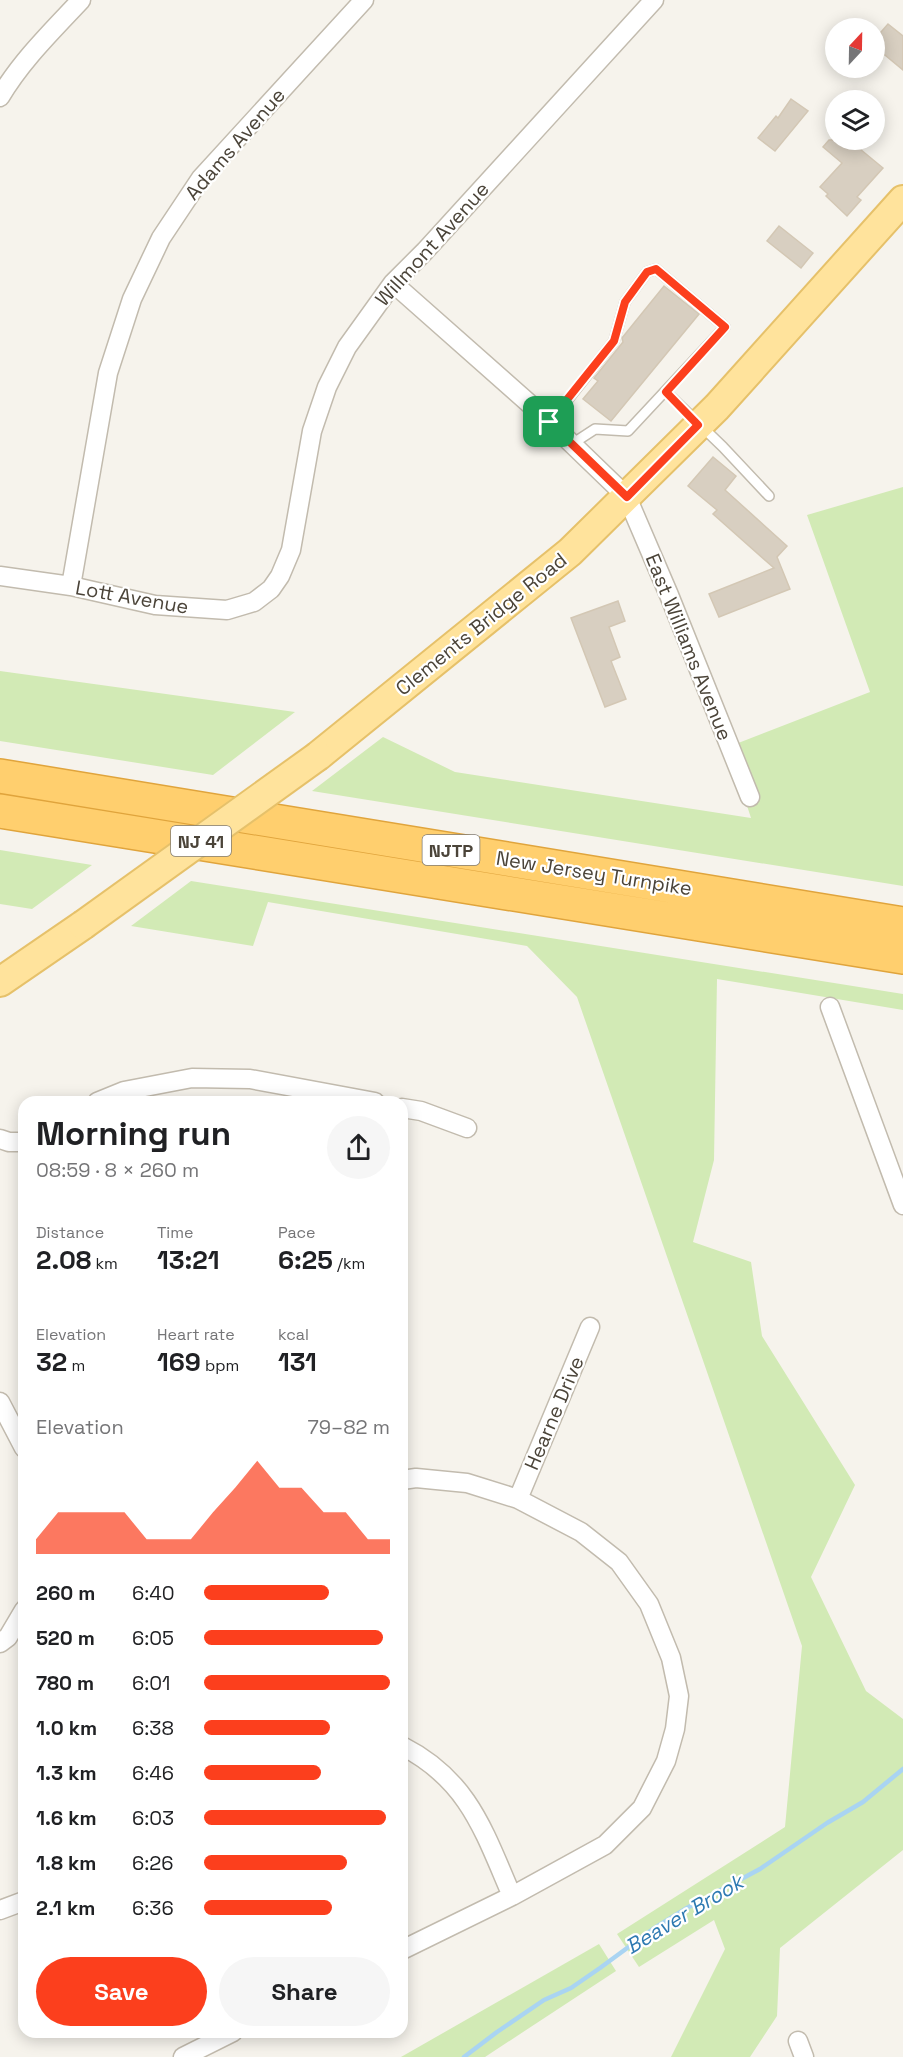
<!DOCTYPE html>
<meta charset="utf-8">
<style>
body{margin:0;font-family:"Space Grotesk",sans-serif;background:#f6f6f6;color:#202124;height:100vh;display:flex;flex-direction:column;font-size:22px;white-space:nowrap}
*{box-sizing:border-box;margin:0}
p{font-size:20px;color:#757577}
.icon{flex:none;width:33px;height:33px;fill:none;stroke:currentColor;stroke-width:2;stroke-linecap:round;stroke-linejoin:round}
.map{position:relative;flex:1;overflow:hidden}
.side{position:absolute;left:18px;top:1096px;width:390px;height:942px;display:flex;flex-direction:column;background:#fff;border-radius:18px;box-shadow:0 3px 15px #0003}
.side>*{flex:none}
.needle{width:39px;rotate:22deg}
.tools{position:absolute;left:825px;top:18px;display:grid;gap:12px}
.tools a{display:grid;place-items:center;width:60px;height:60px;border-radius:50%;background:#fff;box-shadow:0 3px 15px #0003;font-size:30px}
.pin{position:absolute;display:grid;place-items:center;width:51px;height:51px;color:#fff;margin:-26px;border-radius:12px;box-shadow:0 3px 9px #0006}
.round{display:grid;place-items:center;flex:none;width:63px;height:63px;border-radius:32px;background:#f6f6f6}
.head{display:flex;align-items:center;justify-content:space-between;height:102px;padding:0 18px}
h1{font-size:33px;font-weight:700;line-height:45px}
.figures{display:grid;grid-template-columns:repeat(3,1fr);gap:9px;height:102px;padding:6px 18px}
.figures div{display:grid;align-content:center}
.figures b{font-size:26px;font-weight:700}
.figures small{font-size:16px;font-weight:400}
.figures p{font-size:16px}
.chart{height:168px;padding:12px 18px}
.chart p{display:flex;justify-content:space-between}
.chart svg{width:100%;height:108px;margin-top:6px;fill:#fc3f1d;opacity:.7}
.action{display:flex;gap:12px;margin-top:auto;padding:12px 18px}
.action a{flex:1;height:69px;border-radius:36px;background:#fc3f1d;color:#fff;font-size:24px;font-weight:700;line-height:69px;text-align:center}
.action a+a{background:#f6f6f6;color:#202124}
ul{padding:0 18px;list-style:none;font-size:20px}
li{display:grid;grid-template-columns:96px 72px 1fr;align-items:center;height:45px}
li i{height:15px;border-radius:8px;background:#fc3f1d}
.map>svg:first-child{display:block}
.green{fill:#d2eab5}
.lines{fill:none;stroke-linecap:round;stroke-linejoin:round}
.stream{stroke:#a9d4f2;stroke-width:4.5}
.building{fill:#d8cfc1;stroke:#d3c7b4;stroke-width:1.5}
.service-casing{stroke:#c2bbae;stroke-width:12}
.minor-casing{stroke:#c2bbae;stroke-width:21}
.primary-casing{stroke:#e6c16a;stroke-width:32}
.motorway-casing{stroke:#e0a43c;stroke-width:36}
.service{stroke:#fff;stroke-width:9}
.minor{stroke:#fff;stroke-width:18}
.primary{stroke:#ffe39c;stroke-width:28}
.motorway{stroke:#ffcf6e;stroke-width:33}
.primary-bridge-casing{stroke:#e6c16a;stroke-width:32;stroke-linecap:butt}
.primary-bridge{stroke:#ffe39c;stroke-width:28}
.route-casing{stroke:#fff;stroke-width:12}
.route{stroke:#fc3f1d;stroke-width:8}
.labels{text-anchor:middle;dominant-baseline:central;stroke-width:4.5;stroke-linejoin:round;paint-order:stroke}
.shield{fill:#fff;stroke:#817c74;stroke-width:1.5}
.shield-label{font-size:18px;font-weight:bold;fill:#4b4439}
.street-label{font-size:20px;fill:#4b4439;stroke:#fff}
.water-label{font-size:21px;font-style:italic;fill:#2e7ab2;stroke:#fff}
</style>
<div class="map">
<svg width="903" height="2057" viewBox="0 0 903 2057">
<rect width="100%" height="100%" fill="#f6f3ec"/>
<path class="green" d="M903,487V886L312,791L383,737L455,772L751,818L728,747L870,692L807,515Z
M0,671L295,712L213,775L0,741Z
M0,850L92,865L32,909L0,904Z
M191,881L903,994V1010L717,979L714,1160L693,1242L751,1262L762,1336L855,1485L811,1577L866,1691L903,1719V1850L780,1948L777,2016L750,2057H671L725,1949L714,1920L639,1967L617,1934L785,1827L802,1646L577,997L527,946L268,902L253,946L131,926Z
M599,1944L616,1971L485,2057H401Z"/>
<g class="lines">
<path class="stream" d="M464,2057L497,2032L544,2000L571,1988L600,1968L653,1929L687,1908L760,1869L827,1823L863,1802L903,1769"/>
</g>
<path class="building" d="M888,24L903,36V70L874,46V40Z
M791,99L808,111L775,151L758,138L776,116L778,118Z
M829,140H849L883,168L857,197L861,200L847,216L826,196L828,194L820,187L842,163L823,147Z
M779,226L813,253L801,268L767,241Z
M664,286L699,314L611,421L583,399L598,381L594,378L623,342L622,338Z
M713,457L736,476L725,490L787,546L777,557L790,589L719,617L709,594L774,568L713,514L717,510L688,486Z
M618,601L625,621L609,627L620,657L611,661L626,699L605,707L571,618Z"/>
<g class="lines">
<defs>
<path id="service" d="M666,392L723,447L769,496
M550,422L614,341L625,302L647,272L656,269L725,327L628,431L595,429L572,444"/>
<path id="minor" d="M0,97C21,61 53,30 81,0
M393,283L541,414L627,497L669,595L750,797
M0,576L71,586L155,605L227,610L254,602L271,589L280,576L291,550L312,431L327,387L347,347L393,283L425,251L654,0
M71,586L108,373L132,299L161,238L201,178L364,0
M830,1007L903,1205
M97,1102L124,1091L192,1078L250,1079L375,1102
M402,1108L421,1111L467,1128
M0,1139L9,1142H24
M0,1402L24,1448
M402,1480L416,1478L467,1483L518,1499L581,1532L619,1562L649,1604L671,1658L679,1696L675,1729L666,1761L642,1808L605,1845L512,1896L402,1950
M518,1499L590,1327
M0,1643L8,1637L24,1610
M402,1746C469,1780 484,1832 512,1896
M0,1910L24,1901
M798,2041L804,2057
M183,2057L233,2032"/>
<path id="primary" d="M318,756L570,552L717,407L903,200
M0,982L83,925"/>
<path id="motorway" d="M0,776L903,924
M0,811L903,957"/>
</defs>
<use href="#service" class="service-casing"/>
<use href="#minor" class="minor-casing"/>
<use href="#primary" class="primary-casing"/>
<use href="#motorway" class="motorway-casing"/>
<use href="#service" class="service"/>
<use href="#minor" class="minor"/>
<use href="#primary" class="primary"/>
<use href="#motorway" class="motorway"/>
<defs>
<path id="primary-bridge" d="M83,925L318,756"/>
</defs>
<use href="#primary-bridge" class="primary-bridge-casing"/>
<use href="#primary-bridge" class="primary-bridge"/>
</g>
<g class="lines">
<defs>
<path id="route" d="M656,269L725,327L666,392L698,425L627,497L549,422L614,341L625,302L647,272Z"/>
</defs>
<use href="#route" class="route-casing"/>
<use href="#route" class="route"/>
</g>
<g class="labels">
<g class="shield">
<rect x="171" y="826" width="60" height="30" rx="4.5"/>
<rect x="422.5" y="835" width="57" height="30" rx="4.5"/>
</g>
<g class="shield-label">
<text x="201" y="841">NJ 41</text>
<text x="451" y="850">NJTP</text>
</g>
<g class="street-label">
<text transform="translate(235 144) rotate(-49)">Adams Avenue</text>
<text transform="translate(432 244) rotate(-48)">Willmont Avenue</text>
<text transform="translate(132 597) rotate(10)">Lott Avenue</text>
<text transform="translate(481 624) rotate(-39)">Clements Bridge Road</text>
<text transform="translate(689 647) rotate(68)">East Williams Avenue</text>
<text transform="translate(594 873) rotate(9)">New Jersey Turnpike</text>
<text transform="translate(554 1413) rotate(-67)">Hearne Drive</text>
</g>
<g class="water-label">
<text transform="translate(684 1914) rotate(-31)">Beaver Brook</text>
</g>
</g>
</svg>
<div class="tools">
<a><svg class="needle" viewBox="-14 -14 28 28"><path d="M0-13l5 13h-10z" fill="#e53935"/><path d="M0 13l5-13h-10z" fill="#757577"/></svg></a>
<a><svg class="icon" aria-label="layers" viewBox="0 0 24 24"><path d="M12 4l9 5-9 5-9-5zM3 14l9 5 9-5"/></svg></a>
</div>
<div class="pin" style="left:549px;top:422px;background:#1e9e55"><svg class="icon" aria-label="arrive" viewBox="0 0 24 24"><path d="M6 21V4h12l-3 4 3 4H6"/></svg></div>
<section class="side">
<div class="head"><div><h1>Morning run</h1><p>08:59 · 8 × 260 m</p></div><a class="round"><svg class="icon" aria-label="share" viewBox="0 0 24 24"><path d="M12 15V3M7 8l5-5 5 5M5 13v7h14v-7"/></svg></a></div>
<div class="figures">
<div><p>Distance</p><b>2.08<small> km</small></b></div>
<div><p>Time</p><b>13:21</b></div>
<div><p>Pace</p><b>6:25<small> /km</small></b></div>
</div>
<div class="figures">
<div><p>Elevation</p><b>32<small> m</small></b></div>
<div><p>Heart rate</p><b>169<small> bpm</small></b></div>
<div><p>kcal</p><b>131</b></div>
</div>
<div class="chart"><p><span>Elevation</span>79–82 m</p>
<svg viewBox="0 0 160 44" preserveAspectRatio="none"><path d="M0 44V38L10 27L20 27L30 27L40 27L50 38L60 38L70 38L80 27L90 17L100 6L110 17L120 17L130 27L140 27L150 38L160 38V44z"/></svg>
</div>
<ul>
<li><b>260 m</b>6:40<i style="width:67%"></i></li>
<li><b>520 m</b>6:05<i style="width:96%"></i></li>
<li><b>780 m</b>6:01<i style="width:100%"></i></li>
<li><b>1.0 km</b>6:38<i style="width:68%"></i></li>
<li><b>1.3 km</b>6:46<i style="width:63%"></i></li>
<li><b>1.6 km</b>6:03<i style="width:98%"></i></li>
<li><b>1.8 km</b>6:26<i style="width:77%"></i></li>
<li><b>2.1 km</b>6:36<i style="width:69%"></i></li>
</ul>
<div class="action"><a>Save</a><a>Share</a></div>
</section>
</div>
